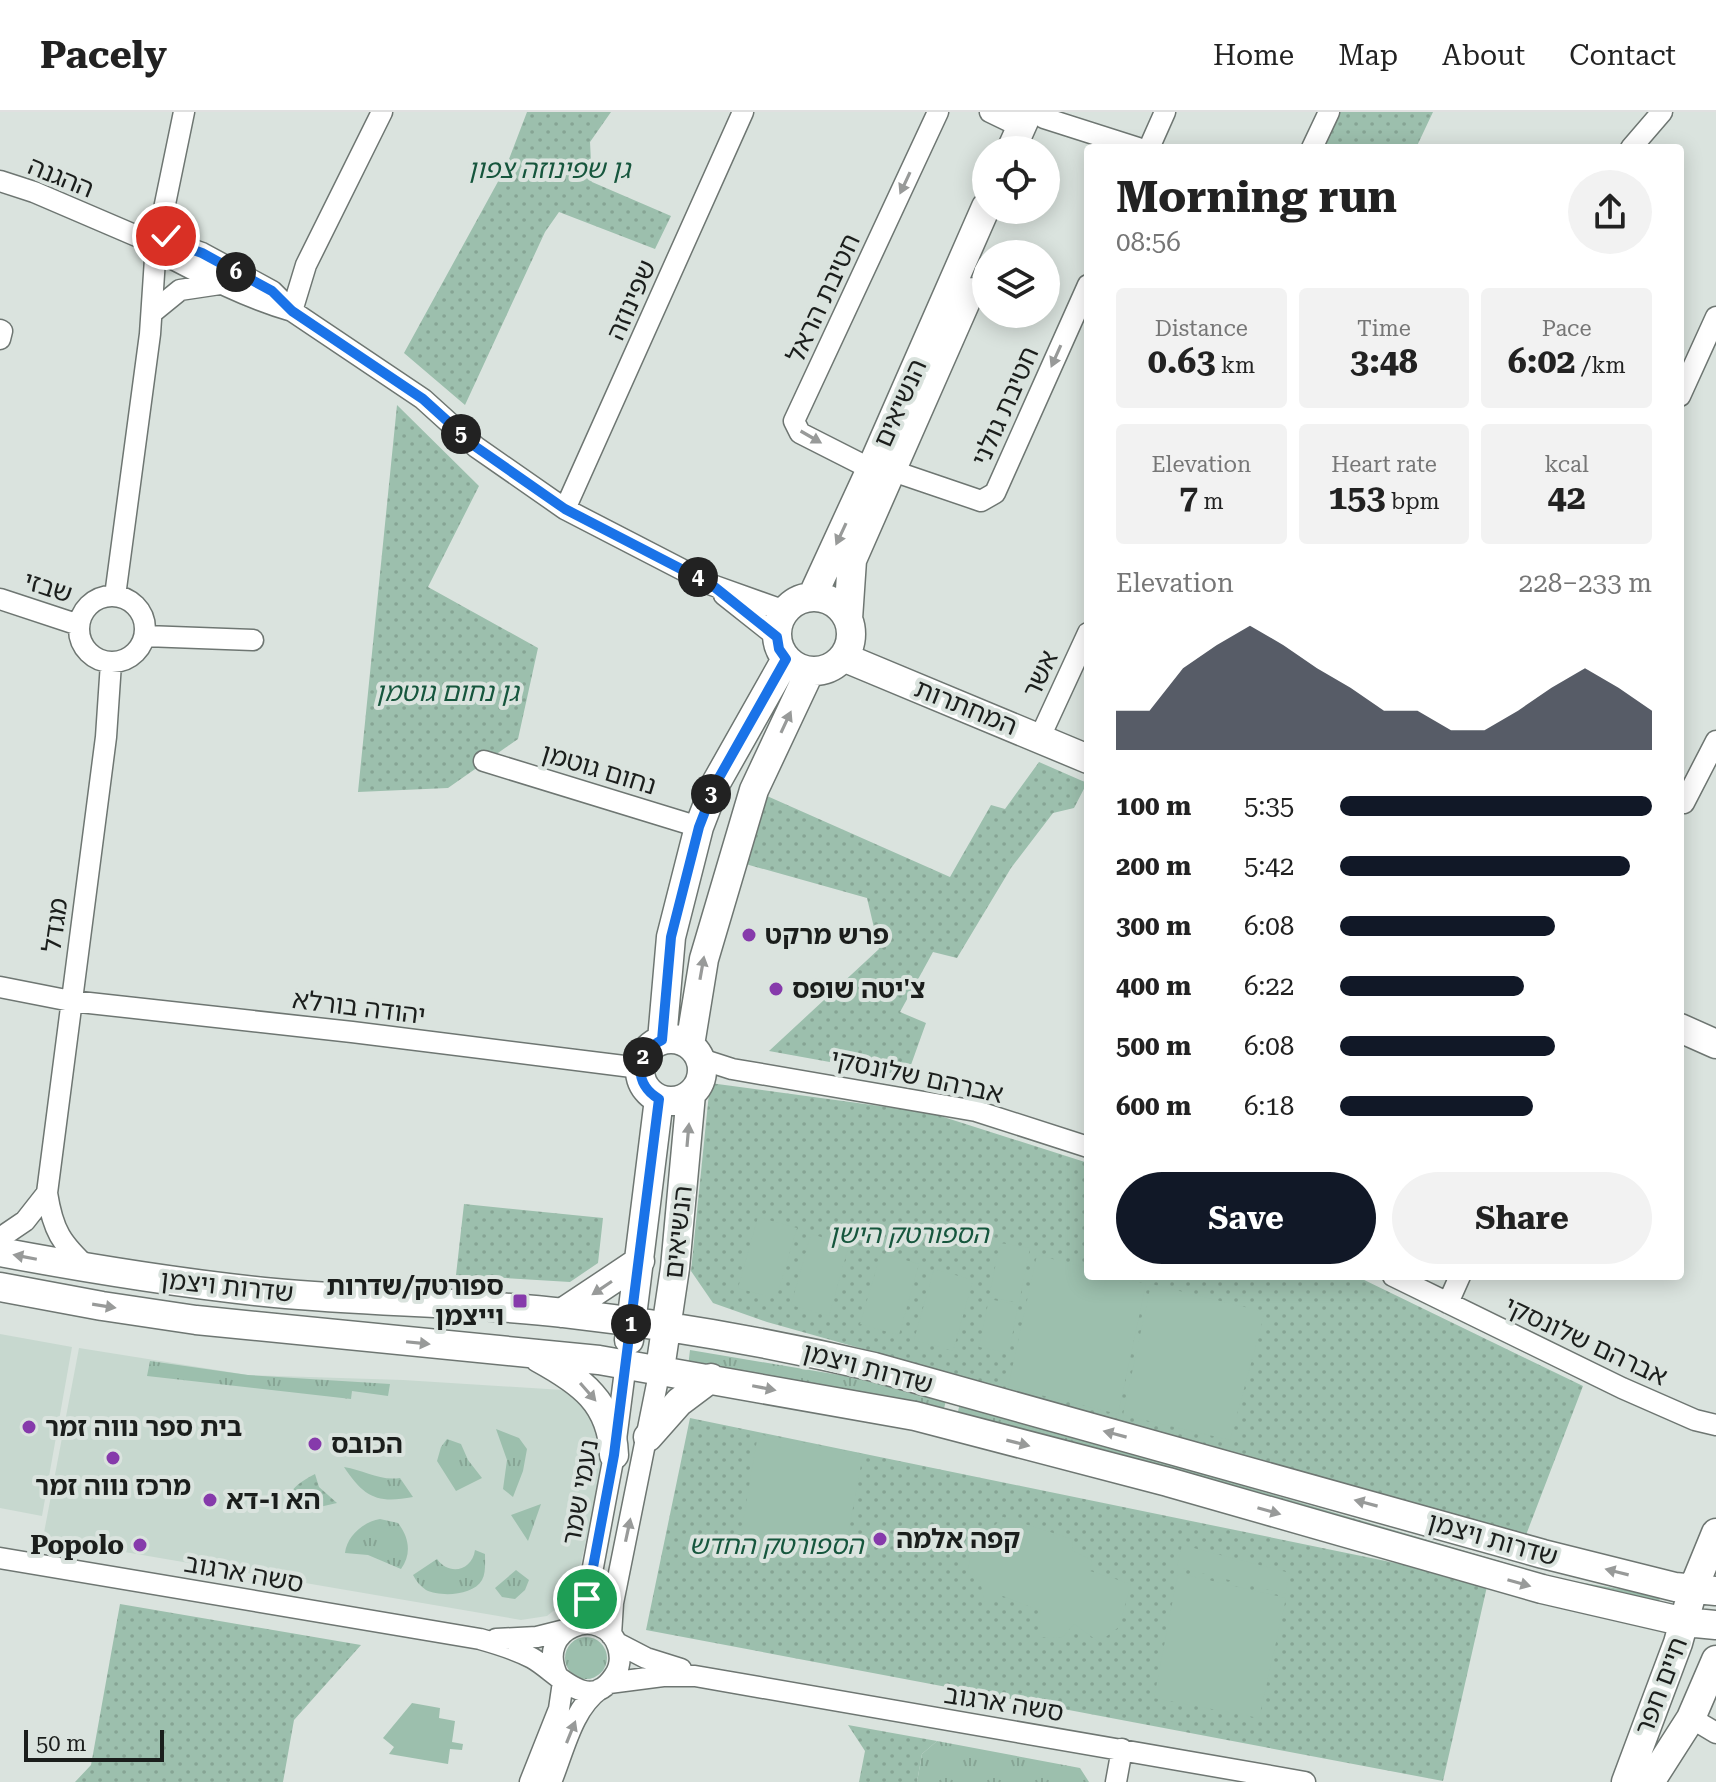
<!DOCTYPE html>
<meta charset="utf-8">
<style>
body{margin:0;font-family:"Roboto Serif","Noto Sans Hebrew",serif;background:#f2f2f2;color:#222;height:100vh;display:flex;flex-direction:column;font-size:30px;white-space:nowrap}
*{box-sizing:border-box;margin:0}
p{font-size:26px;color:#767676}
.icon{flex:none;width:44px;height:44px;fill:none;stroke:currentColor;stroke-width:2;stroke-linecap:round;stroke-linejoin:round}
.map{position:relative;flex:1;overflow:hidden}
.panel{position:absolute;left:1084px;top:32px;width:600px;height:1136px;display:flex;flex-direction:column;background:#fff;border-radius:8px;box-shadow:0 4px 20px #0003}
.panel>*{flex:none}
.controls{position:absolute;left:972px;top:24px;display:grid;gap:16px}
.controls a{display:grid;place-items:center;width:88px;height:88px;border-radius:50%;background:#fff;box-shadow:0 4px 20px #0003;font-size:40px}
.scale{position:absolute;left:24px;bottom:20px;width:140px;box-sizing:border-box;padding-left:8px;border:4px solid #1b1e1c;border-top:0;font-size:22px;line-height:28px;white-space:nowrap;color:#1b1e1c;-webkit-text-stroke:6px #dae3de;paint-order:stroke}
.pin{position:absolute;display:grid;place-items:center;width:68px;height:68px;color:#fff;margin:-34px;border:4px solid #fff;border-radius:50%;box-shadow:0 2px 8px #0007}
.km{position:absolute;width:40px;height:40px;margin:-20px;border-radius:50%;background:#222;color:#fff;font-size:22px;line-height:40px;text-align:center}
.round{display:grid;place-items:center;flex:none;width:84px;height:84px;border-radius:42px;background:#f2f2f2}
.overview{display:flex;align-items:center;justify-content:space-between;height:136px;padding:0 32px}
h1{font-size:44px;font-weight:700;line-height:60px}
.metrics{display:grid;grid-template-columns:repeat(3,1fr);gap:12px;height:136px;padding:8px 32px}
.metrics div{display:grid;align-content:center;border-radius:8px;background:#f2f2f2;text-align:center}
.metrics b{font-size:34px;font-weight:700}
.metrics small{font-size:22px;font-weight:400}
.metrics p{font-size:22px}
.chart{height:224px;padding:16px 32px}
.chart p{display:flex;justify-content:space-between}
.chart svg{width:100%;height:144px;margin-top:8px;fill:#111827;opacity:.7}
.cta{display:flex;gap:16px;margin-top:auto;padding:16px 32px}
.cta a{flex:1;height:92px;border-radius:48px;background:#111827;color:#fff;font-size:32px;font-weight:700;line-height:92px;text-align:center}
.cta a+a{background:#f2f2f2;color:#222}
ul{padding:0 32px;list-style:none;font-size:26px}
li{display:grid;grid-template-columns:128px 96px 1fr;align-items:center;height:60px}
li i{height:20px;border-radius:10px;background:#111827}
header{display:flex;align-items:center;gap:48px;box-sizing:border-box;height:112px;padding:0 40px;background:#fff;border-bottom:2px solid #e0e0e0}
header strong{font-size:38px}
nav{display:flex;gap:44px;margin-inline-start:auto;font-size:28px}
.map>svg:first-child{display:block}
.built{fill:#c7d8cf}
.grass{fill:url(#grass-tufts)}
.park{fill:url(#park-dots)}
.garden{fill:#9cbfad}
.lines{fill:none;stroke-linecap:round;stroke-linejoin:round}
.street-casing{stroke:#6e7672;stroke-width:23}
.secondary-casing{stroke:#6e7672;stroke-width:31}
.street{stroke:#fff;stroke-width:20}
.secondary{stroke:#fff;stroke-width:28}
.oneway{fill:#989a99}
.route-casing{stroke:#fff;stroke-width:16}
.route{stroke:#1a73e8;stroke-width:10}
.poi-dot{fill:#863aab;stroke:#dae3de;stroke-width:3}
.labels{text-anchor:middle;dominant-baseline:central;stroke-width:8;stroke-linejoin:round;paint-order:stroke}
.park-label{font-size:26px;font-style:italic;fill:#16563d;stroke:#dae3de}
.street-label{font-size:26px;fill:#1b1e1c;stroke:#dae3de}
.poi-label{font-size:26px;font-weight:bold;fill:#1b1e1c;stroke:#dae3de;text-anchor:start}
</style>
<header>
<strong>Pacely</strong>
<nav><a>Home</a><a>Map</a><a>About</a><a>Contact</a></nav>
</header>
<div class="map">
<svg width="1716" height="1670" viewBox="0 0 1716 1670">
<defs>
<pattern id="grass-tufts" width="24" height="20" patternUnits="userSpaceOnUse" patternTransform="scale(2)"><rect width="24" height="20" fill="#9cbfad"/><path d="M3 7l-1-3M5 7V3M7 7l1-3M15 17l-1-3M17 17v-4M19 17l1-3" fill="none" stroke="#86a494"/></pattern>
<pattern id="park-dots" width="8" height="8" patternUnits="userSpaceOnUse" patternTransform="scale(2)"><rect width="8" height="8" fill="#9cbfad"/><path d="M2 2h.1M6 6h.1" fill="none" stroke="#86a494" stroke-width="1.8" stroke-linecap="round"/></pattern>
</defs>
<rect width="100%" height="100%" fill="#dae3de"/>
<path class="built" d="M0,1222L72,1235L42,1404L0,1396Z
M79,1236L248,1263L403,1268L563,1278L580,1289L589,1303L606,1340L578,1464L569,1486L547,1504L521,1508L43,1426Z"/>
<path class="grass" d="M690,1238L875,1269L946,1289L943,1300L688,1255Z
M150,1249L248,1263L390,1272L388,1284L352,1279L351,1287L147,1264Z
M960,1291L1561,1467L1660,1484L1659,1492L1568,1476L956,1308Z
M496,1317L519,1326L527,1337L523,1359L513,1385L503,1377L507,1348Z
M447,1327L461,1332L468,1348L482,1366L456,1379L437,1349L441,1335Z
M344,1355C364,1358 379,1369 400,1366L413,1385C377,1392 364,1385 344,1355Z
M541,1392L528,1429L511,1403Z
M380,1407L398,1411C409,1425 412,1442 401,1457L368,1443L345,1441C347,1424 363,1410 380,1407Z
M475,1438L485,1442C485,1450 486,1461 482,1468C473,1484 440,1485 426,1478C420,1474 416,1469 413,1463L437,1447C449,1464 472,1459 475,1438Z
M516,1458L529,1468L525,1478L515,1487L502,1485L495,1476Z
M565 1546a21 21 0 1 1 42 0a21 21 0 1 1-42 0Z
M937,1629L1080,1656L1089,1670H917L922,1642Z"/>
<path class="park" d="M527,0H611L590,30L592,70L671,104L655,137L559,100L545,120L465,293L404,241L506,55Z
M1339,0H1433L1416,36H1322Z
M397,293L479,374L428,475L538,536L518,627L448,676L358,680Z
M1039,650L1087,671L1074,696L1053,701L1011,756L957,846L933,840L900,900L926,911L907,964L769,939L879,837L867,786L742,751L767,684L950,765L991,693L1005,697Z
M710,971L931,1001L1088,1051V1164H1356L1583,1274L1526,1423L767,1210L713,1191L691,1159Z
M464,1092L603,1106L598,1151L570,1170L456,1163Z
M690,1306L1488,1470L1443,1669L646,1518Z
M315,1362L319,1375L337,1391L315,1396L286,1390C291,1375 302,1369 315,1362Z
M120,1492L361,1533L294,1608L283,1670H75L91,1653Z
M848,1613L937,1629L922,1642L917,1670H859L865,1639Z"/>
<path class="garden" d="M758,1105L797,1116L776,1187L738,1176Z
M811,1122L849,1133L829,1204L791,1193Z
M1000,1131L1030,1136L1019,1191L989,1185Z
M881,1141L919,1152L899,1223L860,1212Z
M1037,1143L1088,1156V1164H1117L1146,1172L1118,1302L1008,1275Z
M934,1157L973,1168L953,1239L914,1228Z
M1151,1172L1265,1200L1230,1328L1123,1303Z
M989,1187L1018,1193L1009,1241L979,1235Z
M758,1322L863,1342L845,1439L741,1422Z
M1003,1405L1072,1427L1073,1439L1092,1448L1090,1459L1131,1472L1119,1515L1099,1530L1074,1512L1062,1526L1039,1525L1041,1499L1003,1484L985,1490L980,1469L967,1462C972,1432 983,1426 1003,1405Z
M1182,1433L1290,1461L1285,1482L1177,1455Z
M1178,1461L1286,1486L1259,1606L1154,1586Z
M412,1591L440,1596L439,1606L455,1609L452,1630L463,1632L462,1638L450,1637L448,1652L389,1642L394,1635L383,1626Z"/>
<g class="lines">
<defs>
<path id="street" d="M990,0L1021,15
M1044,6L1138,36
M1149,36L1165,0
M1312,36L1329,0
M1631,36L1662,0
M0,69L34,80L146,128
M159,121L184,0
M146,128L149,124L159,121L166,124L171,130L202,141L272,179L292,199L423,287L476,335L565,397L712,473L785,499
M167,144C207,165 247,186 292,199
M292,199L306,153L382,0
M153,200L180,178L220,172
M0,218L2,219L0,227
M1680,284L1716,205
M871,357L800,321L794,309L938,0
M893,359L981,389L995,381L1088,173
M565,397L743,0
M724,483L777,525
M79 517a33 33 0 1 1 66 0a33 33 0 1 1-66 0Z
M115,484L150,222L155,147
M0,487L79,513
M145,524L253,528
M1040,625L1088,521
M484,649L699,715
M1684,691L1716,629
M0,875L71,889L352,920L640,956
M701,947L732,957L976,999L1088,1035
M0,1126L25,1109L47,1081
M89,1157C61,1131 53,1119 47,1081L106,625L111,551
M1393,1164L1622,1276L1695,1308L1716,1313
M1448,1191L1460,1164
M0,1446L480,1527C498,1532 515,1537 532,1546C556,1559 588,1603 614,1564C620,1556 621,1545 618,1535C604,1491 533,1515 558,1565
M574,1514L583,1503L587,1487L614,1343L626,1251
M611,1523L613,1491L660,1257
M496,1527L537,1525L565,1518
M617,1531L646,1546L681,1557
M609,1571L663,1564H695L1305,1670
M1691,1606L1716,1621
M530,1670L559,1597L563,1570
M551,1670C564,1639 572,1597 600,1577
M1116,1670L1122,1637"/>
<path id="secondary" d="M1011,38L1028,0
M812,485L871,357L986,95
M777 522a37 37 0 1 1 74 0a37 37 0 1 1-74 0Z
M848,507L852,448L970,180
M843,545L1088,647
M1680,916L1716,932
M640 958a31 31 0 1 1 62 0a31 31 0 1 1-62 0Z
M662,928L671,825L699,715L716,671L786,547
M690,933L704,847L754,678L810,559
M0,1140C91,1157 183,1172 275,1181C371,1190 468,1190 564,1201C669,1213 772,1231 874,1255L1543,1442L1675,1475L1716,1479
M0,1175L102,1194L196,1208L599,1248L915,1304L1168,1370L1542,1477L1685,1510L1716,1513
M562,1201L640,1149
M629,1228L659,987
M539,1246C581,1269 612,1290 614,1343
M660,1257L675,1156L691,982
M648,1325L679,1290L711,1266
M1626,1670L1678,1531L1693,1477L1716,1421
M1650,1670L1691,1606L1716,1548"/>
</defs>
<use href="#street" class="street-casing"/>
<use href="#secondary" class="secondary-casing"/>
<use href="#street" class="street"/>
<use href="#secondary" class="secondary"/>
</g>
<defs><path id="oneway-solid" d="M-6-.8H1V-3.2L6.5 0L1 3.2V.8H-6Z" transform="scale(2)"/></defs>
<g class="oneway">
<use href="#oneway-solid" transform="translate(905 71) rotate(115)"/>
<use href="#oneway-solid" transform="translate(1056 244) rotate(114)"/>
<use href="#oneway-solid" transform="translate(811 325) rotate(30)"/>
<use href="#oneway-solid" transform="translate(841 422) rotate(115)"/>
<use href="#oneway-solid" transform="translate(786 610) rotate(-65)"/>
<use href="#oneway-solid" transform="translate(702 856) rotate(-80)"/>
<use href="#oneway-solid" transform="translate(688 1023) rotate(-85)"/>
<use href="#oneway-solid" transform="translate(25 1145) rotate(-169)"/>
<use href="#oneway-solid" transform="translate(602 1176) rotate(146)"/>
<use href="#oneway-solid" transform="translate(104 1194) rotate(9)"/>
<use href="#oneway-solid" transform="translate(418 1231) rotate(6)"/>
<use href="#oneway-solid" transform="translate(764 1276) rotate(11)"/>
<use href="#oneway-solid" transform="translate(588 1280) rotate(49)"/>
<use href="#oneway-solid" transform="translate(1115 1322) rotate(-165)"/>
<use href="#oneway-solid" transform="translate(1018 1331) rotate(14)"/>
<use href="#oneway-solid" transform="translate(1366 1391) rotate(-165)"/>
<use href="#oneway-solid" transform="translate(1269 1399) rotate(16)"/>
<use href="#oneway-solid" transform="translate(628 1418) rotate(-78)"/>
<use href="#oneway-solid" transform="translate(1617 1460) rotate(-166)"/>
<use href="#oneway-solid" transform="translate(1519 1471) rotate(16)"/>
<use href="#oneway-solid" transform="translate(571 1620) rotate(-68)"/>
</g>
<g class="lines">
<defs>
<path id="route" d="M166,124L171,130L202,141L272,179L292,199L423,287L476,335L565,397L712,473L777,525L779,537L786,547L716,671L699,715L671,825L662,928C635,941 633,972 659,987L614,1343L587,1487"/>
</defs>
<use href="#route" class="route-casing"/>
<use href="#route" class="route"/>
</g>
<g class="poi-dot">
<circle cx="749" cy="823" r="8"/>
<circle cx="776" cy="877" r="8"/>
<rect x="512" y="1181" width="16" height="16" rx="4"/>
<circle cx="29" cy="1315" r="8"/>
<circle cx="315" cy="1332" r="8"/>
<circle cx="113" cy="1346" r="8"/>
<circle cx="210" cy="1388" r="8"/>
<circle cx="880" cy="1427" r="8"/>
<circle cx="140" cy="1433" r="8"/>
</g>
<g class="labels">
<g class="park-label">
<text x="549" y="57">גן שפינוזה צפון</text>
<text x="447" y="580">גן נחום גוטמן</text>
<text x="909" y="1122">הספורטק הישן</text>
<text x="776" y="1433">הספורטק החדש</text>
</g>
<g class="street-label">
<text transform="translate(61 65) rotate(22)">ההגנה</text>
<text transform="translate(823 186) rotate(-65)">חטיבת הראל</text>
<text transform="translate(631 188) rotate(-66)">שפינוזה</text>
<text transform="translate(900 291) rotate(-66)">הנשיאים</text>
<text transform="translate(1005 294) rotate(-66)">חטיבת גולני</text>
<text transform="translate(48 475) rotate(18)">שבזי</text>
<text transform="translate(1040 562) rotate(-65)">אשר</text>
<text transform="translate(966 595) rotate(22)">המחתרות</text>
<text transform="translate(599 657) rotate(17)">נחום גוטמן</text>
<text transform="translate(55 813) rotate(-82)">מגדל</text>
<text transform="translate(359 895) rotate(7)">יהודה בורלא</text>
<text transform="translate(917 964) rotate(12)">אברהם שלונסקי</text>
<text transform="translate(678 1120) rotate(-84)">הנשיאים</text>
<text transform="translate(227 1174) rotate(6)">שדרות ויצמן</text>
<text transform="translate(1586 1229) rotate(25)">אברהם שלונסקי</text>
<text transform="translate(868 1256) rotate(15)">שדרות ויצמן</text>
<text transform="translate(580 1380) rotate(-80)">נעמי שמר</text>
<text transform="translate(1493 1427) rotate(16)">שדרות ויצמן</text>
<text transform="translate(244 1461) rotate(10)">סשה ארגוב</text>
<text transform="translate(1661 1574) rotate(-69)">חיים חפר</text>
<text transform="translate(1004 1591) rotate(9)">סשה ארגוב</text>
</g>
<g class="poi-label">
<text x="765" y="823">פרש מרקט</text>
<text x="792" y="877">צ'יטה שופס</text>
<text x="504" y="1174" text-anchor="end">ספורטק/שדרות<tspan x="504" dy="30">וייצמן</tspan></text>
<text x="45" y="1315">בית ספר נווה זמר</text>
<text x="331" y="1332">הכובס</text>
<text x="113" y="1374" text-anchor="middle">מרכז נווה זמר</text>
<text x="226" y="1388">הא ו-דא</text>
<text x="896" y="1427">קפה אלמה</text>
<text x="124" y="1433" text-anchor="end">Popolo</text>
</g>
</g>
</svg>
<div class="controls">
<a><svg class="icon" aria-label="locate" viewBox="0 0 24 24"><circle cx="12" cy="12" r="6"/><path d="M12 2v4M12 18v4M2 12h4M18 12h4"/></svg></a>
<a><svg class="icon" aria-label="layers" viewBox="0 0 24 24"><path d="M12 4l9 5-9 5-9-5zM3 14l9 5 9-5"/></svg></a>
</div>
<div class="scale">50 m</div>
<div class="pin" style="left:587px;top:1487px;background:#1e9e55"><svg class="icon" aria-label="arrive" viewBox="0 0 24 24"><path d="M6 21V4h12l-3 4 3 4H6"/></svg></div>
<div class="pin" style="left:166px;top:124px;background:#d93025"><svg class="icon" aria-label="check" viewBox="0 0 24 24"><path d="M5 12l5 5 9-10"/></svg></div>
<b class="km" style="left:631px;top:1212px">1</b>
<b class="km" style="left:643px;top:945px">2</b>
<b class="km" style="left:711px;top:682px">3</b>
<b class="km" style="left:698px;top:465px">4</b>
<b class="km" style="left:461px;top:322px">5</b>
<b class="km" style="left:236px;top:160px">6</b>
<section class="panel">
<div class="overview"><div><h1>Morning run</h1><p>08:56</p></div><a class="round"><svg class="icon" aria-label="share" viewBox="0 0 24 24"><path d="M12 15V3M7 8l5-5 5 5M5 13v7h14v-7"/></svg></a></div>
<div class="metrics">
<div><p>Distance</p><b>0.63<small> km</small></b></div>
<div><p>Time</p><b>3:48</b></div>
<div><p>Pace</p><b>6:02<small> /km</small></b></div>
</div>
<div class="metrics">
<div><p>Elevation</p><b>7<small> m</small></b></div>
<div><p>Heart rate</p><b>153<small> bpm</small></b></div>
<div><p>kcal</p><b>42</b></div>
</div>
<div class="chart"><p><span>Elevation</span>228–233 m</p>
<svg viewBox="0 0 160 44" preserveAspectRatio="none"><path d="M0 44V32L10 32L20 19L30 12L40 6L50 12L60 19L70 25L80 32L90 32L100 38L110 38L120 32L130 25L140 19L150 25L160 32V44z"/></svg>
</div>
<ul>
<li><b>100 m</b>5:35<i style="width:100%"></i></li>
<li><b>200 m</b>5:42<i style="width:93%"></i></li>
<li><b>300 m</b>6:08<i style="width:69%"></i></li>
<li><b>400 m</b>6:22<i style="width:59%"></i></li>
<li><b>500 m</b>6:08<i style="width:69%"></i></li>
<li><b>600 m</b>6:18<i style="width:62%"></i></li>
</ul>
<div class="cta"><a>Save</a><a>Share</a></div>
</section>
</div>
